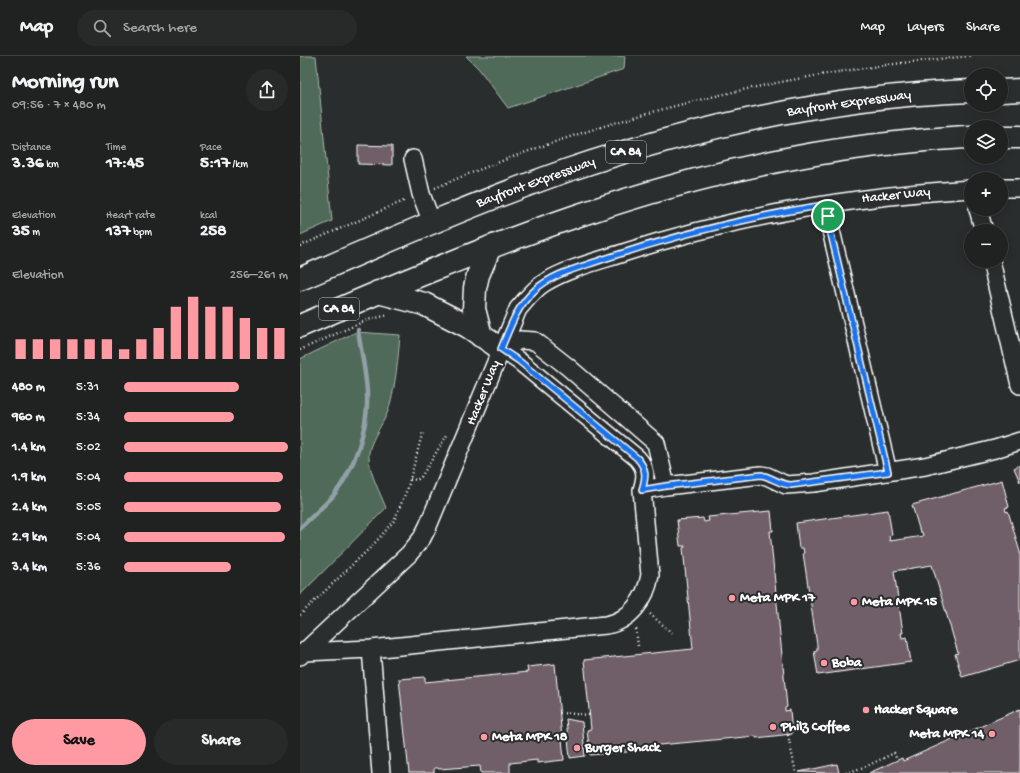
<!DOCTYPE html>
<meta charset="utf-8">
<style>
body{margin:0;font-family:"Gochi Hand",sans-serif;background:#282a2a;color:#f1f3f6;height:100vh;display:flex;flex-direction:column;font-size:15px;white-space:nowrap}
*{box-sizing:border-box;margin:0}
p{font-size:13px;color:#a2a4a5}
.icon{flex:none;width:22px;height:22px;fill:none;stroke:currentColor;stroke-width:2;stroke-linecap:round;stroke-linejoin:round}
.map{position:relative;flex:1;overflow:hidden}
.side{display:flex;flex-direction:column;background:#202222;width:300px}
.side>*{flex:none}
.buttons{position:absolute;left:664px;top:12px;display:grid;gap:8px}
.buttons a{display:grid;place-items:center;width:44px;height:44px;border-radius:50%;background:#202222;box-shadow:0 2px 10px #0003,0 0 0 1px #3d3f40;font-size:20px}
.pin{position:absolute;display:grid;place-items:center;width:34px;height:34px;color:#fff;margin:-17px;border:2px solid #fff;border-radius:50%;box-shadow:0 1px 4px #0007}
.round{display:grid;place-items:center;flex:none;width:42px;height:42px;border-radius:21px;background:#282a2a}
.headline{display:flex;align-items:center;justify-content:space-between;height:68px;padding:0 12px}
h1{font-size:22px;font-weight:700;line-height:30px}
.figures{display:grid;grid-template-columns:repeat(3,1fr);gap:6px;height:68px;padding:4px 12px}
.figures div{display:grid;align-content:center}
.figures b{font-size:17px;font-weight:700}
.figures small{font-size:11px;font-weight:400}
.figures p{font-size:11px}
.chart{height:112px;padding:8px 12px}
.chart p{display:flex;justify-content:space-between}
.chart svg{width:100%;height:72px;margin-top:4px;stroke:#ff9aa2;stroke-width:6}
.action{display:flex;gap:8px;margin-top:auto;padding:8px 12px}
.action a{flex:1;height:46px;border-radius:24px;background:#ff9aa2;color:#111;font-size:16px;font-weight:700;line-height:46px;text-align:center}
.action a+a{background:#282a2a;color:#f1f3f6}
ul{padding:0 12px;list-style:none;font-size:13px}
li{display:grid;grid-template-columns:64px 48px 1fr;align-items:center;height:30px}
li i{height:10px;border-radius:5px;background:#ff9aa2}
header{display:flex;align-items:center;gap:24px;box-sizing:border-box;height:56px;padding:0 20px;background:#202222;border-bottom:1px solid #3d3f40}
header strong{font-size:19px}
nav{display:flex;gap:22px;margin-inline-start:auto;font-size:14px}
.search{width:280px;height:36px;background:#282a2a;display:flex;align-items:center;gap:10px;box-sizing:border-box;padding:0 14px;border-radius:22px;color:#a2a4a5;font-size:15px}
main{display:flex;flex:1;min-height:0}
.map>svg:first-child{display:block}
.green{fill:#506b59;stroke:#a8b5ac}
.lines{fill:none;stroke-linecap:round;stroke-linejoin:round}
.stream{stroke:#92a0a8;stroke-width:4.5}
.building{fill:#705f69;stroke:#fff}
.minor-casing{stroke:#fff;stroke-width:20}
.highway-casing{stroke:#fff;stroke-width:25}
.path{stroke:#fff;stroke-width:2.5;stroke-dasharray:1 3;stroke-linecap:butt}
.minor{stroke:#2a2d2e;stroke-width:17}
.highway{stroke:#2a2d2e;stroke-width:22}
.route-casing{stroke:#fff;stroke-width:8}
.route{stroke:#1a73e8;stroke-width:5}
.poi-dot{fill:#ff9aa2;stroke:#2a2d2e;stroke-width:1.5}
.labels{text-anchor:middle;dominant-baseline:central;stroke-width:4;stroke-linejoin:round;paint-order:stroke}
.shield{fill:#2a2d2e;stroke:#bfc0c0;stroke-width:1}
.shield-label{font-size:13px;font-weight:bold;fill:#fff}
.street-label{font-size:14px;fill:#fff;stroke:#2a2d2e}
.poi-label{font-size:14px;font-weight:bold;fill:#fff;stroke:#2a2d2e;text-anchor:start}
</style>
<header>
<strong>Map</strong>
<div class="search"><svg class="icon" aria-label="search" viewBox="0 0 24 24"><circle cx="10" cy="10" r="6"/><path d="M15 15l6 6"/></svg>Search here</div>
<nav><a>Map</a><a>Layers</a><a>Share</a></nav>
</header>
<main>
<section class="side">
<div class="headline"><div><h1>Morning run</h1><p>09:56 · 7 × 480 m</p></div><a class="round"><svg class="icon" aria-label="share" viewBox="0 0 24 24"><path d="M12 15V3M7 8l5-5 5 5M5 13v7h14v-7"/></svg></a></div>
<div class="figures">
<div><p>Distance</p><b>3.36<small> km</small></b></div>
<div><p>Time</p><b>17:45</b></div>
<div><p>Pace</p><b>5:17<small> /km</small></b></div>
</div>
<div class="figures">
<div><p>Elevation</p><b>35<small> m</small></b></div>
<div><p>Heart rate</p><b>137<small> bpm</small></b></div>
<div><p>kcal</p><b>258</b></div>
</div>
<div class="chart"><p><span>Elevation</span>256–261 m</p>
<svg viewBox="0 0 160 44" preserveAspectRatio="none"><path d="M5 44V32M15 44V32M25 44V32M35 44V32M45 44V32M55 44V32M65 44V38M75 44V32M85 44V25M95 44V12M105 44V6M115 44V12M125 44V12M135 44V19M145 44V25M155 44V25"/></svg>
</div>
<ul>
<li><b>480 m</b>5:31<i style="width:70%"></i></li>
<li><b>960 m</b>5:34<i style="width:67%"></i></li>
<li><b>1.4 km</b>5:02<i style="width:100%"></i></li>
<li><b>1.9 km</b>5:04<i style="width:97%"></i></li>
<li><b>2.4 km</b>5:05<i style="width:96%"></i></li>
<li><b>2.9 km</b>5:04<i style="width:98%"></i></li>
<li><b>3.4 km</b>5:36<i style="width:65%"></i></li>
</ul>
<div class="action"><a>Save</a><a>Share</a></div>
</section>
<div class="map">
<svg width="720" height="717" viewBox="0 0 720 717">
<rect width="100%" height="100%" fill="#2a2d2e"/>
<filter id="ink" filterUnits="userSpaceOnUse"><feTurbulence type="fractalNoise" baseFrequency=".025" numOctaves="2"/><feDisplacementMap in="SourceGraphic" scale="8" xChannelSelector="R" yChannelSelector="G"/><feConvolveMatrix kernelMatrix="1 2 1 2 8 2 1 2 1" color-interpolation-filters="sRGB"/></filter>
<g filter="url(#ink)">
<path class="green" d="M0,0H16L32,165L0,179Z
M166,0H325L324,13L208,52L179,13Z
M56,276L100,279C98,303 96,328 89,352C85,367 67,387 69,402C70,419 80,436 86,452L0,539V303Z"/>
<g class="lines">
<path class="stream" d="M0,472C11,461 23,451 33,440C54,415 69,370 67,337C66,316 61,295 58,274"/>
</g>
<path class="building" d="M58,89L92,90V109L58,108Z
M720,409V426L714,412Z
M702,424L709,451L705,452L706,456L708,455L720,496V604L662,621L655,598L658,597L632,509L594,515L603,577H601L602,582L607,581L611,606L518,619L514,595L517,594V589L503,497H504L503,492H499L496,467L588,454L592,479L589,480L590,485L623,480L622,476H620L612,449Z
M471,455L473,475H470L487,651L485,652V655L490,654L492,678L456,682V680L327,692V696L290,699L287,674L291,673L284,604L393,593L383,492L385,491V490H380L377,464L403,462L404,466L409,465L408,461Z
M255,608L264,704L237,707V704L210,707V717H181L180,710L139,713L138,712H134V717H109L99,623L125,621V626L228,616L227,611Z
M720,653V717H569L602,702L603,705Z
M266,663L282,666L285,700L270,702Z
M537,708L539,717L499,716Z"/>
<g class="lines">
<defs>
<path id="minor" d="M113,103L121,138L132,167
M701,132H720
M525,149L588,416
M678,153L684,175
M691,205L720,329
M201,293L220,284L235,285L268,311L356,387L366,430
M342,434L366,430L461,419L467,420L486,429L514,427L625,410L695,393L720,385
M71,593L81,717
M4,596L71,593L306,569C330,565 346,543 350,519L342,434C346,421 347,413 337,402L219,305L201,293
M0,600L109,498L122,482L128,470L218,253C226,244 234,233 244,227C268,212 299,205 326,196C438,160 554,140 671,133"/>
<path id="highway" d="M701,35L720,34
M701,81H720
M0,223C88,185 177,146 268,114C398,70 533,40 671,35
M78,236L124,248L167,270L201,293
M0,270C185,190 367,115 569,90C603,86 637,82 671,81
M181,280L174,253L175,232L178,219L190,191"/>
</defs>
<use href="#minor" class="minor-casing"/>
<use href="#highway" class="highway-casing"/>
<path class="path" d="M135,132C305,59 487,15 672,0
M0,190L106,144
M0,294L67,264L89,259
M110,423L117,424L121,421L147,379
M350,558L372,577
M0,559L73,489L94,465L108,431L123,375
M336,573L338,590
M260,657L290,659
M488,679L496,717
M546,717L567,710L594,697L597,704"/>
<use href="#minor" class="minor"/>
<use href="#highway" class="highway"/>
</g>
</g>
<g class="lines" filter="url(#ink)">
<defs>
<path id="route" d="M524,149L588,416L491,429C480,429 472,421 461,419L366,430L342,434C346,421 347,413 337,402L219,305L201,293C210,271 217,250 235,234C253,217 282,211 304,203C376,179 449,161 524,149Z"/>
</defs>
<use href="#route" class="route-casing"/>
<use href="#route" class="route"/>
</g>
<g class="poi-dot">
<circle cx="432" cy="542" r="4"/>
<circle cx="554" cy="546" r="4"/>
<circle cx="524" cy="607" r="4"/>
<circle cx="566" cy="654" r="4"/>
<circle cx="473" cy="671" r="4"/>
<circle cx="692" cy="678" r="4"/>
<circle cx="184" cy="681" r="4"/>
<circle cx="277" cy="692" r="4"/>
</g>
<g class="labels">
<g class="shield">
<rect x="306" y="85" width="40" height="22" rx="3"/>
<rect x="19" y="242" width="40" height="22" rx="3"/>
</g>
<g class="shield-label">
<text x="326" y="96">CA 84</text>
<text x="39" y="253">CA 84</text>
</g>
<g class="street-label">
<text transform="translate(549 48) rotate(-8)">Bayfront Expressway</text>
<text transform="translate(236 127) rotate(-20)">Bayfront Expressway</text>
<text transform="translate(596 140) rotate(-6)">Hacker Way</text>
<text transform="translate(184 337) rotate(-68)">Hacker Way</text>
</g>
<g class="poi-label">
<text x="440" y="542">Meta MPK 17</text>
<text x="562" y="546">Meta MPK 15</text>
<text x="532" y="607">Boba</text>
<text x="574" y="654">Hacker Square</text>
<text x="481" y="671">Philz Coffee</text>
<text x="684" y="678" text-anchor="end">Meta MPK 14</text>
<text x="192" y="681">Meta MPK 18</text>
<text x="285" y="692">Burger Shack</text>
</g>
</g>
</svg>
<div class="buttons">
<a><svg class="icon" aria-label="locate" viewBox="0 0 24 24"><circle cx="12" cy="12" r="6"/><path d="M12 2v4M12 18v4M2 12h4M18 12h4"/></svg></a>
<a><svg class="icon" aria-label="layers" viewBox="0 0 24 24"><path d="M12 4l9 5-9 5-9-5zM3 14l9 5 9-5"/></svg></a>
<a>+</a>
<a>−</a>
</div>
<div class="pin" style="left:528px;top:160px;background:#1e9e55"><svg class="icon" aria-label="arrive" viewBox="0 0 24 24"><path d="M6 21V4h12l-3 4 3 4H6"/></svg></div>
</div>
</main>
